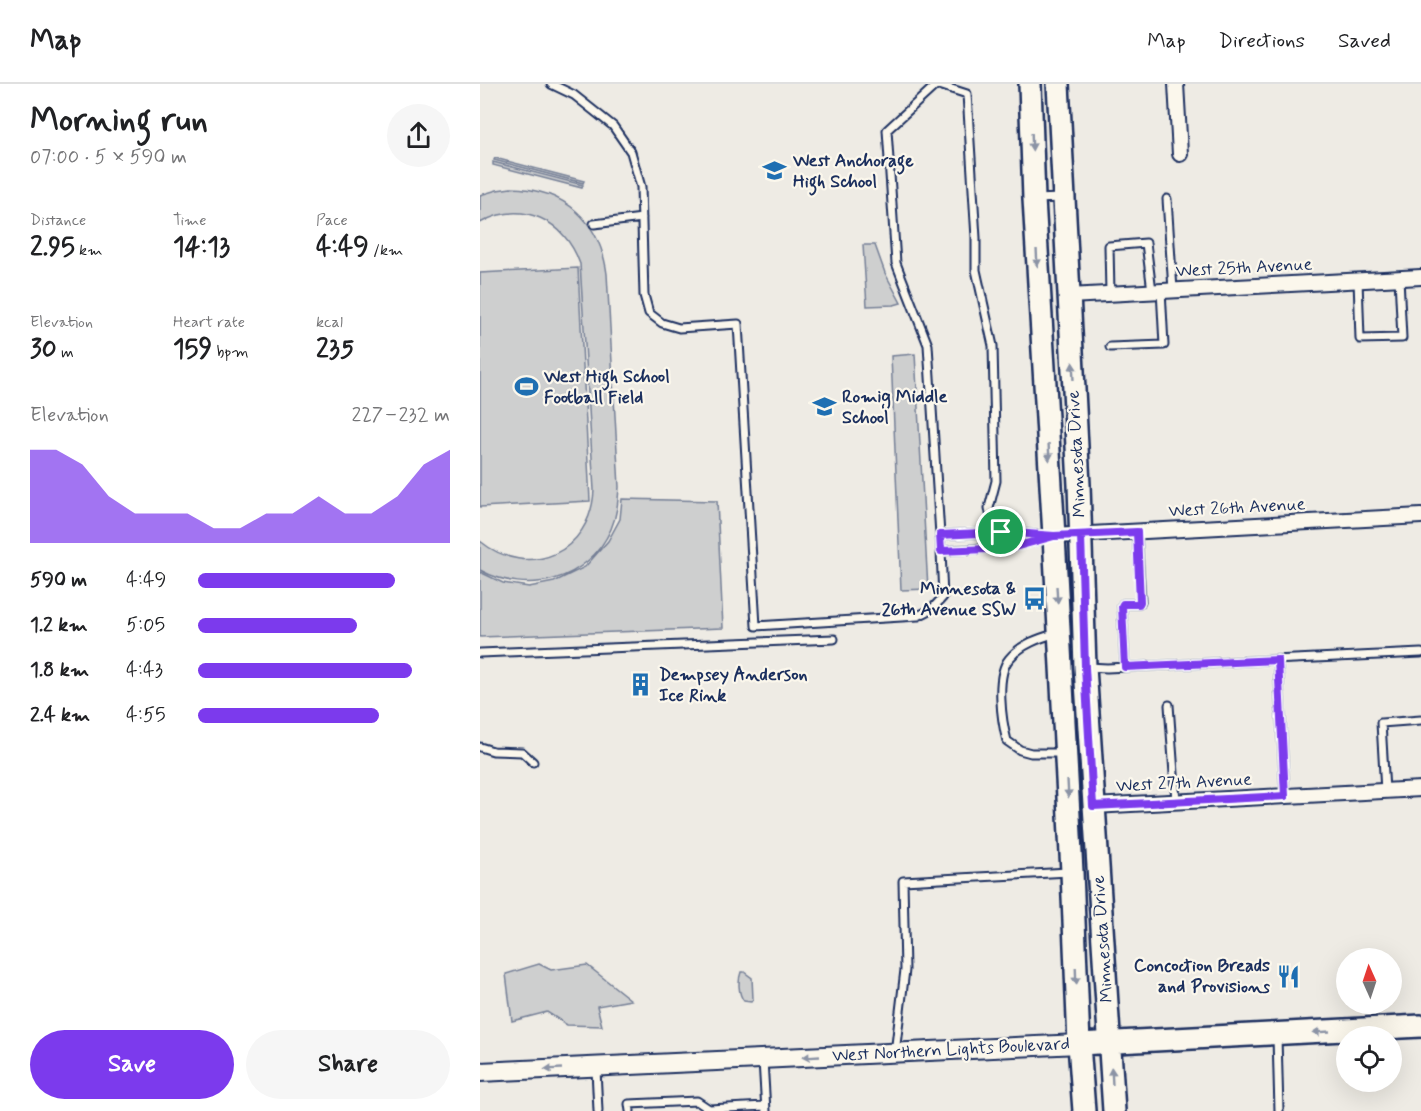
<!DOCTYPE html>
<meta charset="utf-8">
<style>
body{margin:0;font-family:Mynerve,sans-serif;background:#f6f6f6;color:#202124;height:100vh;display:flex;flex-direction:column;font-size:22px;white-space:nowrap}
*{box-sizing:border-box;margin:0}
p{font-size:20px;color:#757577}
.icon{flex:none;width:33px;height:33px;fill:none;stroke:currentColor;stroke-width:2;stroke-linecap:round;stroke-linejoin:round}
.map{position:relative;flex:1;overflow:hidden}
.panel{display:flex;flex-direction:column;background:#fff;width:480px}
.panel>*{flex:none}
.needle{width:39px;rotate:357deg}
.controls{position:absolute;left:856px;top:864px;display:grid;gap:12px}
.controls a{display:grid;place-items:center;width:66px;height:66px;border-radius:50%;background:#fff;box-shadow:0 6px 24px #0002;font-size:30px}
.pin{position:absolute;display:grid;place-items:center;width:51px;height:51px;color:#fff;margin:-26px;border:3px solid #fff;border-radius:50%;box-shadow:0 2px 6px #0007}
.round{display:grid;place-items:center;flex:none;width:63px;height:63px;border-radius:32px;background:#f6f6f6}
.summary{display:flex;align-items:center;justify-content:space-between;height:102px;padding:0 30px}
h1{font-size:33px;font-weight:700;line-height:45px}
.figures{display:grid;grid-template-columns:repeat(3,1fr);gap:9px;height:102px;padding:6px 30px}
.figures div{display:grid;align-content:center}
.figures b{font-size:26px;font-weight:700}
.figures small{font-size:16px;font-weight:400}
.figures p{font-size:16px}
.chart{height:168px;padding:12px 30px}
.chart p{display:flex;justify-content:space-between}
.chart svg{width:100%;height:108px;margin-top:6px;fill:#7c3aed;opacity:.7}
.action{display:flex;gap:12px;margin-top:auto;padding:12px 30px}
.action a{flex:1;height:69px;border-radius:36px;background:#7c3aed;color:#fff;font-size:24px;font-weight:700;line-height:69px;text-align:center}
.action a+a{background:#f6f6f6;color:#202124}
ul{padding:0 30px;list-style:none;font-size:20px}
li{display:grid;grid-template-columns:96px 72px 1fr;align-items:center;height:45px}
li i{height:15px;border-radius:8px;background:#7c3aed}
header{display:flex;align-items:center;gap:36px;box-sizing:border-box;height:84px;padding:0 30px;background:#fff;border-bottom:2px solid #e0e0e0}
header strong{font-size:28px}
nav{display:flex;gap:33px;margin-inline-start:auto;font-size:21px}
main{display:flex;flex:1;min-height:0}
.map>svg:first-child{display:block}
.green{fill:#cecfcf;stroke:#747f96;stroke-width:1.5}
.lines{fill:none;stroke-linecap:round;stroke-linejoin:round}
.service-casing{stroke:#1b2f5e;stroke-width:11}
.minor-casing{stroke:#1b2f5e;stroke-width:18}
.secondary-casing{stroke:#1b2f5e;stroke-width:22}
.primary-casing{stroke:#1b2f5e;stroke-width:26}
.service{stroke:#fbf7ec;stroke-width:7}
.minor{stroke:#fbf7ec;stroke-width:14}
.secondary{stroke:#fbf7ec;stroke-width:18}
.primary{stroke:#fbf7ec;stroke-width:21}
.oneway{fill:#8b93a5}
.route-casing{stroke:#fff;stroke-width:12}
.route{stroke:#7c3aed;stroke-width:8}
.labels{text-anchor:middle;dominant-baseline:central;stroke-width:4.5;stroke-linejoin:round;paint-order:stroke}
.poi-label{font-size:18px;font-weight:bold;fill:#1b2f5e;stroke:#fbf7ec;text-anchor:start}
.street-label{font-size:18px;fill:#1b2f5e;stroke:#fbf7ec}
</style>
<header>
<strong>Map</strong>
<nav><a>Map</a><a>Directions</a><a>Saved</a></nav>
</header>
<main>
<section class="panel">
<div class="summary"><div><h1>Morning run</h1><p>07:00 · 5 × 590 m</p></div><a class="round"><svg class="icon" aria-label="share" viewBox="0 0 24 24"><path d="M12 15V3M7 8l5-5 5 5M5 13v7h14v-7"/></svg></a></div>
<div class="figures">
<div><p>Distance</p><b>2.95<small> km</small></b></div>
<div><p>Time</p><b>14:13</b></div>
<div><p>Pace</p><b>4:49<small> /km</small></b></div>
</div>
<div class="figures">
<div><p>Elevation</p><b>30<small> m</small></b></div>
<div><p>Heart rate</p><b>159<small> bpm</small></b></div>
<div><p>kcal</p><b>235</b></div>
</div>
<div class="chart"><p><span>Elevation</span>227–232 m</p>
<svg viewBox="0 0 160 44" preserveAspectRatio="none"><path d="M0 44V6L10 6L20 12L30 25L40 32L50 32L60 32L70 38L80 38L90 32L100 32L110 25L120 32L130 32L140 25L150 12L160 6V44z"/></svg>
</div>
<ul>
<li><b>590 m</b>4:49<i style="width:78%"></i></li>
<li><b>1.2 km</b>5:05<i style="width:63%"></i></li>
<li><b>1.8 km</b>4:43<i style="width:85%"></i></li>
<li><b>2.4 km</b>4:55<i style="width:72%"></i></li>
</ul>
<div class="action"><a>Save</a><a>Share</a></div>
</section>
<div class="map">
<svg width="941" height="1027" viewBox="0 0 941 1027">
<rect width="100%" height="100%" fill="#eeebe4"/>
<filter id="ink" filterUnits="userSpaceOnUse"><feTurbulence type="fractalNoise" baseFrequency=".0167" numOctaves="2"/><feDisplacementMap in="SourceGraphic" scale="12" xChannelSelector="R" yChannelSelector="G"/><feConvolveMatrix kernelMatrix="1 2 1 2 8 2 1 2 1" color-interpolation-filters="sRGB"/></filter>
<g filter="url(#ink)">
<path class="green" d="M15,74L104,97L103,99L14,76Z
M13,78L103,101L102,104L13,81Z
M31,104C85,105 120,137 127,190L139,403C138,418 137,431 131,445C108,497 48,512 0,486V457C49,497 111,469 114,406L100,180C85,136 42,115 0,139V111L17,106Z
M383,161H395L405,189L421,219L414,221L387,222Z
M98,184L110,417L0,423V189Z
M435,270L448,505L421,506L411,272Z
M142,415L237,417L243,544L0,553V488L23,499L49,503L74,498L105,483L128,457L140,435Z
M59,880L71,886L107,881L151,916L117,922L122,942L87,941L67,928L32,937L26,890Z
M261,888H264L272,894L273,915L271,918L264,917C258,910 258,896 261,888Z"/>
<g class="lines">
<defs>
<path id="service" d="M71,0L94,11L133,42L151,68L161,103L164,211L169,229L182,239L199,244L258,240L276,542L438,532L452,525L463,513L461,467L448,261L416,179L407,46L456,1
M456,0L487,10L496,154V186L513,262L516,397L509,424L512,439L521,448
M556,115L581,114
M687,115L693,206
M114,140L162,134
M878,196L880,255L922,254L919,194
M630,209L629,162L666,159L672,207
M630,263L684,261L681,206
M460,451L521,448L572,452
M461,467L531,463L566,454
M577,549C560,554 541,560 529,575C515,592 522,638 527,657L540,666L551,669H583
M0,569L354,555
M798,576L805,712
M608,583L627,584L941,569
M645,583L642,522L643,520H659L661,518L657,448
M689,621L696,717
M0,663L13,667L42,668L53,678
M905,707L901,639L941,636
M797,953L799,1027
M415,969L425,886L423,797L589,788
M283,976L286,1027
M116,985L118,1027
M150,1027L149,1020L217,1017L229,1025L285,1022"/>
<path id="minor" d="M696,0L700,70
M589,212L941,193
M574,452L941,432
M613,722L941,705"/>
<path id="secondary" d="M0,988L599,960"/>
<path id="primary" d="M550,0L554,115L574,452L592,788L599,960L604,1027
M578,0L599,401L605,583L634,1027
M599,960L941,942"/>
</defs>
<use href="#service" class="service-casing"/>
<use href="#minor" class="minor-casing"/>
<use href="#secondary" class="secondary-casing"/>
<use href="#primary" class="primary-casing"/>
<use href="#service" class="service"/>
<use href="#minor" class="minor"/>
<use href="#secondary" class="secondary"/>
<use href="#primary" class="primary"/>
</g>
<defs><path id="oneway-solid" d="M-6-.8H1V-3.2L6.5 0L1 3.2V.8H-6Z" transform="scale(1.5)"/></defs>
<g class="oneway">
<use href="#oneway-solid" transform="translate(552 58) rotate(88)"/>
<use href="#oneway-solid" transform="translate(557 174) rotate(87)"/>
<use href="#oneway-solid" transform="translate(593 287) rotate(-93)"/>
<use href="#oneway-solid" transform="translate(569 368) rotate(87)"/>
<use href="#oneway-solid" transform="translate(577 511) rotate(87)"/>
<use href="#oneway-solid" transform="translate(588 705) rotate(87)"/>
<use href="#oneway-solid" transform="translate(596 892) rotate(88)"/>
<use href="#oneway-solid" transform="translate(841 948) rotate(177)"/>
<use href="#oneway-solid" transform="translate(331 973) rotate(177)"/>
<use href="#oneway-solid" transform="translate(73 985) rotate(177)"/>
<use href="#oneway-solid" transform="translate(632 992) rotate(-93)"/>
</g>
</g>
<g class="lines" filter="url(#ink)">
<defs>
<path id="route" d="M521,448L460,451L461,467L531,464L574,452L601,451L605,583L613,722L805,712L798,576L645,583L642,522L643,520H659L660,518L657,448L574,452L521,448"/>
</defs>
<use href="#route" class="route-casing"/>
<use href="#route" class="route"/>
</g>
<defs>
<symbol id="school-bare" viewBox="-9 -9 18 18"><path d="M0-5L7-2L0 1L-7-2ZM-4 1L0 2.5L4 1V4Q0 6-4 4Z" fill="#1f6fb2" stroke="#fbf7ec" stroke-width="2.5" paint-order="stroke"/></symbol>
<symbol id="stadium-bare" viewBox="-9 -9 18 18"><path d="M0-5a6.5 5 0 1 0 0 10a6.5 5 0 1 0 0-10ZM-3.5-1.8h7v3.6h-7Z" fill="#1f6fb2" stroke="#fbf7ec" stroke-width="2.5" paint-order="stroke"/></symbol>
<symbol id="bus-bare" viewBox="-9 -9 18 18"><path d="M-5-6H5V4H4V6H2V4H-2V6H-4V4H-5ZM-3.5-4V0h7V-4ZM-3.5 1.2v1.5H-2V1.2ZM2 1.2v1.5H3.5V1.2Z" fill="#1f6fb2" stroke="#fbf7ec" stroke-width="2.5" paint-order="stroke"/></symbol>
<symbol id="building-bare" viewBox="-9 -9 18 18"><path d="M-4-6H4V6H1V3H-1V6H-4ZM-2.5-4.3h1.7v1.8h-1.7ZM.8-4.3h1.7v1.8H.8ZM-2.5-1h1.7V.8h-1.7ZM.8-1h1.7V.8H.8Z" fill="#1f6fb2" stroke="#fbf7ec" stroke-width="2.5" paint-order="stroke"/></symbol>
<symbol id="restaurant-bare" viewBox="-9 -9 18 18"><path d="M-5-6h1v4h1v-4h1v4h1v-4h1v5L-1.5 .5V6h-2V.5L-5-1ZM5-6V6H3V1.5H1.5Q1.5-4 5-6Z" fill="#1f6fb2" stroke="#fbf7ec" stroke-width="2.5" paint-order="stroke"/></symbol>
</defs>
<g fill-rule="evenodd">
<use href="#school-bare" x="278" y="70" width="33" height="33"/>
<use href="#stadium-bare" x="30" y="286" width="33" height="33"/>
<use href="#school-bare" x="328" y="306" width="33" height="33"/>
<use href="#bus-bare" x="538" y="498" width="33" height="33"/>
<use href="#building-bare" x="144" y="584" width="33" height="33"/>
<use href="#restaurant-bare" x="792" y="876" width="33" height="33"/>
</g>
<g class="labels">
<g class="poi-label">
<text x="313" y="77">West Anchorage<tspan x="313" dy="21">High School</tspan></text>
<text x="64" y="293">West High School<tspan x="64" dy="21">Football Field</tspan></text>
<text x="362" y="313">Romig Middle<tspan x="362" dy="21">School</tspan></text>
<text x="536" y="505" text-anchor="end">Minnesota &amp;<tspan x="536" dy="21">26th Avenue SSW</tspan></text>
<text x="179" y="591">Dempsey Anderson<tspan x="179" dy="21">Ice Rink</tspan></text>
<text x="790" y="882" text-anchor="end">Concoction Breads<tspan x="790" dy="21">and Provisions</tspan></text>
</g>
<g class="street-label">
<text transform="translate(764 184) rotate(-3)">West 25th Avenue</text>
<text transform="translate(597 370) rotate(-93)">Minnesota Drive</text>
<text transform="translate(757 424) rotate(-3)">West 26th Avenue</text>
<text transform="translate(704 699) rotate(-3)">West 27th Avenue</text>
<text transform="translate(623 855) rotate(-94)">Minnesota Drive</text>
<text transform="translate(471 966) rotate(-3)">West Northern Lights Boulevard</text>
</g>
</g>
</svg>
<div class="controls">
<a><svg class="needle" viewBox="-14 -14 28 28"><path d="M0-13l5 13h-10z" fill="#e53935"/><path d="M0 13l5-13h-10z" fill="#757577"/></svg></a>
<a><svg class="icon" aria-label="locate" viewBox="0 0 24 24"><circle cx="12" cy="12" r="6"/><path d="M12 2v4M12 18v4M2 12h4M18 12h4"/></svg></a>
</div>
<div class="pin" style="left:521px;top:448px;background:#1e9e55"><svg class="icon" aria-label="arrive" viewBox="0 0 24 24"><path d="M6 21V4h12l-3 4 3 4H6"/></svg></div>
</div>
</main>
